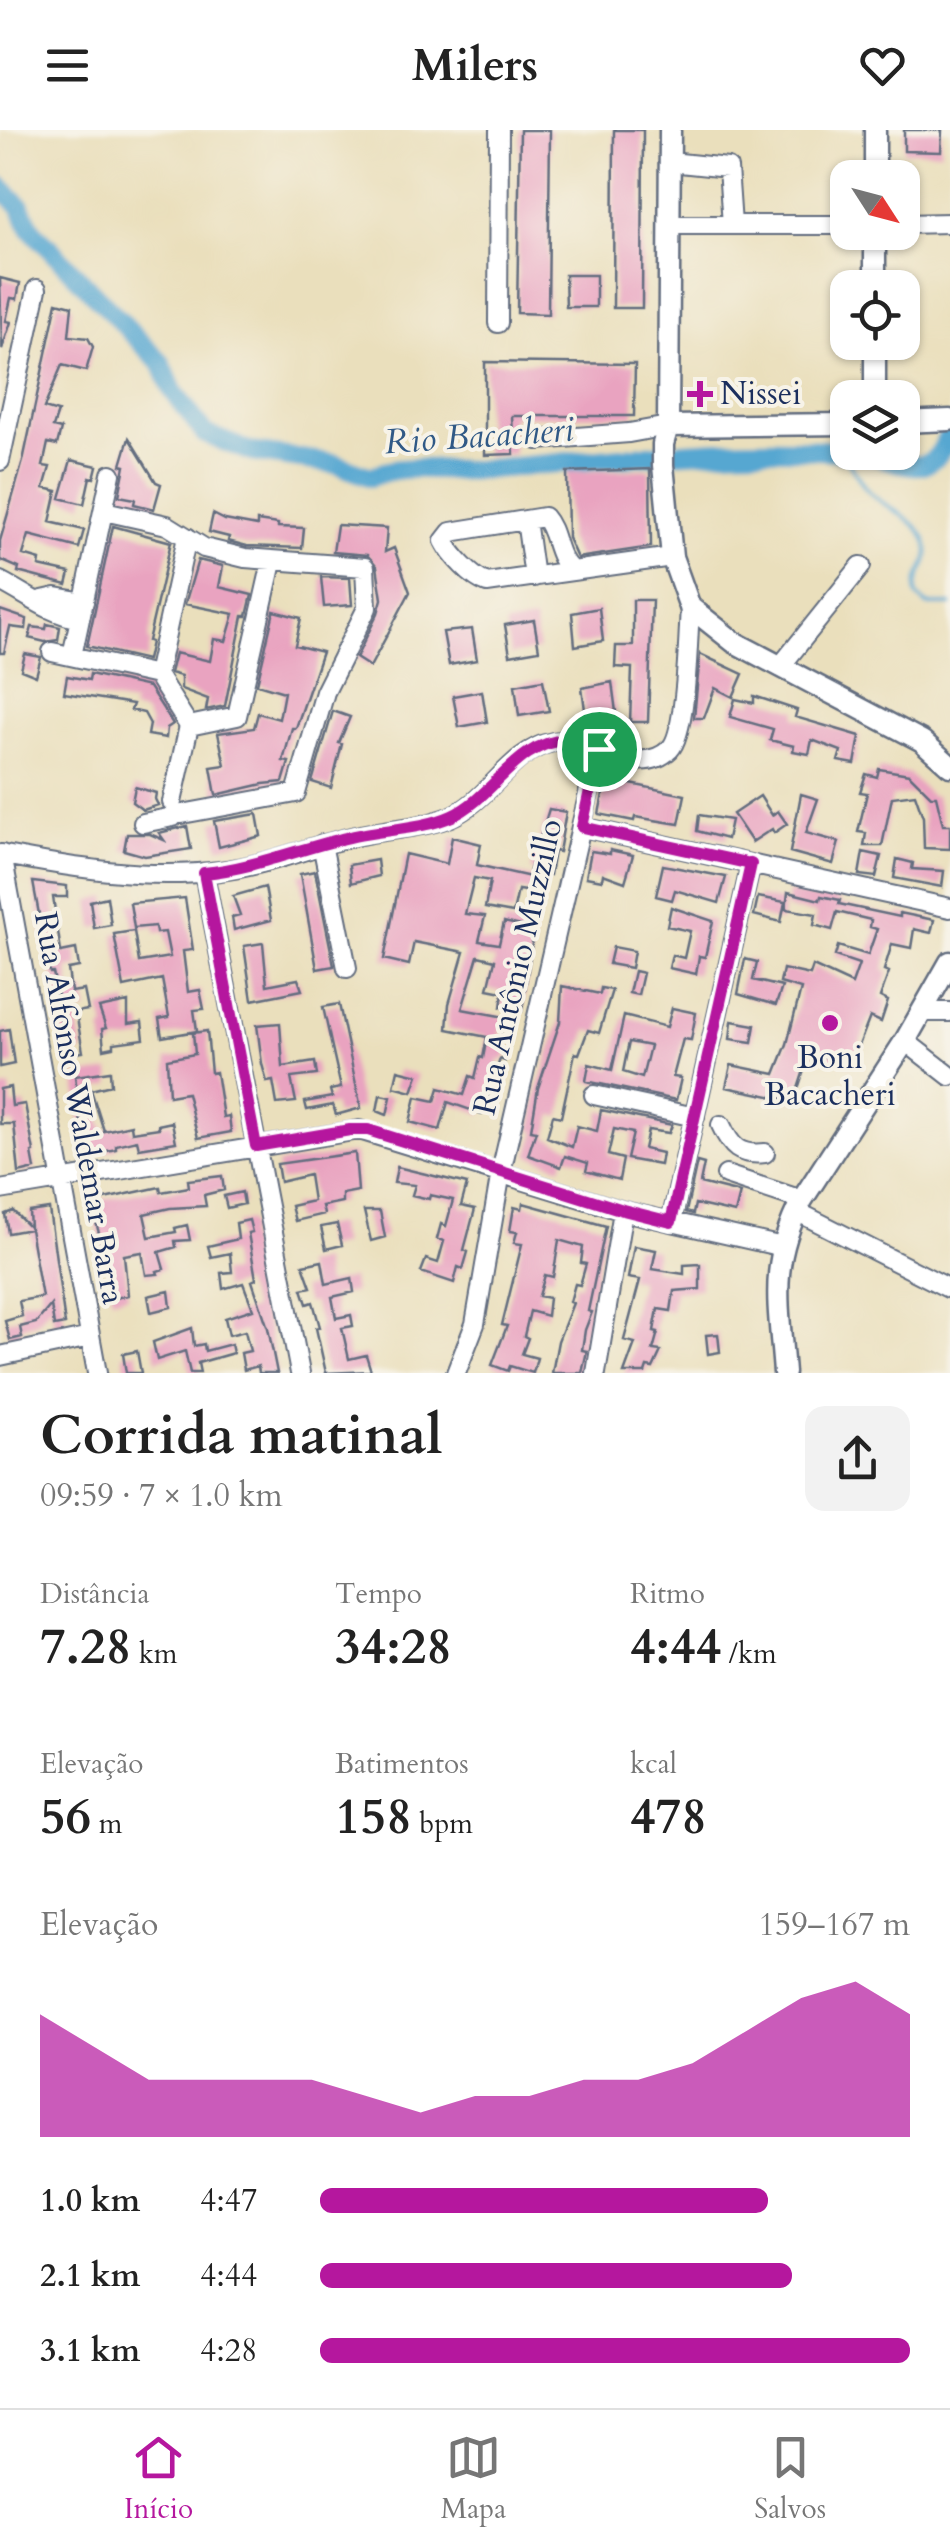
<!DOCTYPE html>
<html lang="pt">
<meta charset="utf-8">
<style>
body{margin:0;font-family:Cardo,serif;background:#f2f2f2;color:#222;height:100vh;display:flex;flex-direction:column;font-size:38px;white-space:nowrap}
*{box-sizing:border-box;margin:0}
p{font-size:32px;color:#767676}
.icon{flex:none;width:55px;height:55px;fill:none;stroke:currentColor;stroke-width:2;stroke-linecap:round;stroke-linejoin:round}
.map{position:relative;height:1243px;overflow:hidden}
.panel{display:flex;flex-direction:column;background:#fff;flex:1}
.panel>*{flex:none}
.needle{width:65px;rotate:126deg}
.buttons{position:absolute;left:830px;top:30px;display:grid;gap:20px}
.buttons a{display:grid;place-items:center;width:90px;height:90px;border-radius:20px;background:#fff;box-shadow:0 2px 8px #0004;font-size:50px}
.pin{position:absolute;display:grid;place-items:center;width:85px;height:85px;color:#fff;margin:-42px;border:5px solid #fff;border-radius:50%;box-shadow:0 2px 10px #0007}
.round{display:grid;place-items:center;flex:none;width:105px;height:105px;border-radius:20px;background:#f2f2f2}
.headline{display:flex;align-items:center;justify-content:space-between;height:170px;padding:0 40px}
h1{font-size:55px;font-weight:700;line-height:75px}
.figures{display:grid;grid-template-columns:repeat(3,1fr);gap:15px;height:170px;padding:10px 40px}
.figures div{display:grid;align-content:center}
.figures b{font-size:50px;font-weight:700}
.figures small{font-size:28px;font-weight:400}
.figures p{font-size:28px}
.chart{height:280px;padding:20px 40px}
.chart p{display:flex;justify-content:space-between}
.chart svg{width:100%;height:180px;margin-top:10px;fill:#b5179e;opacity:.7}
ul{padding:0 40px;list-style:none;font-size:32px}
li{display:grid;grid-template-columns:160px 120px 1fr;align-items:center;height:75px}
li i{height:25px;border-radius:12px;background:#b5179e}
header{display:flex;justify-content:space-between;align-items:center;height:130px;padding:0 40px;background:#fff;font-size:45px;font-weight:700}
.tabs{display:flex;justify-content:space-around;align-items:center;height:140px;border-top:2px solid #e0e0e0;background:#fff;font-size:28px;color:#767676}
.tabs a{display:grid;justify-items:center;gap:5px}
.tabs .active{color:#b5179e}
.map>svg:first-child{display:block}
.lines{fill:none;stroke-linecap:round;stroke-linejoin:round}
.stream{stroke:#56a7d1;stroke-width:4}
.river{stroke:#56a7d1;stroke-width:20}
.building{fill:#e9a3c0;fill-rule:evenodd}
.minor-casing{stroke:#636d7f;stroke-width:22}
.major-casing{stroke:#636d7f;stroke-width:25}
.minor{stroke:#fff;stroke-width:18}
.major{stroke:#fff;stroke-width:20}
.route-casing{stroke:#fff;stroke-width:20}
.route{stroke:#b5179e;stroke-width:12}
.poi-dot{fill:#b5179e;stroke:#f7f3e8;stroke-width:4}
.labels{text-anchor:middle;dominant-baseline:central;stroke-width:8;stroke-linejoin:round;paint-order:stroke}
.poi-label{font-size:32px;fill:#1b2f5e;stroke:#f7f3e8;text-anchor:start}
.street-label{font-size:32px;fill:#1b2f5e;stroke:#f7f3e8}
.water-label{font-size:35px;font-style:italic;fill:#305986;stroke:#f7f3e8}
</style>
<header><svg class="icon" aria-label="menu" viewBox="0 0 24 24"><path d="M4 6h16M4 12h16M4 18h16"/></svg>Milers<svg class="icon" aria-label="heart" viewBox="0 0 24 24"><path d="M12 20l-8-8c-3-5 5-10 8-4 3-6 11-1 8 4z"/></svg></header>
<div class="map">
<svg width="950" height="1243" viewBox="0 0 950 1243">
<rect width="100%" height="100%" fill="#f7f3e8"/>
<filter id="ink" filterUnits="userSpaceOnUse"><feTurbulence type="fractalNoise" baseFrequency=".01" numOctaves="2"/><feDisplacementMap in="SourceGraphic" scale="20" xChannelSelector="R" yChannelSelector="G"/><feConvolveMatrix kernelMatrix="1 2 1 2 8 2 1 2 1" color-interpolation-filters="sRGB"/></filter>
<filter id="wash" filterUnits="userSpaceOnUse"><feTurbulence type="fractalNoise" baseFrequency=".0048" numOctaves="4" result="noise"/><feDisplacementMap in="SourceGraphic" scale="40" xChannelSelector="R" yChannelSelector="G"/><feGaussianBlur stdDeviation="2.25" result="paint"/><feColorMatrix in="noise" values="0 0 0 0 0 0 0 0 0 0 0 0 0 0 0 0 0 1.4 0 .05"/><feComposite in="paint" operator="in"/></filter>
<g filter="url(#wash)">
<rect width="100%" height="100%" fill="#eadfbc"/>
<g class="lines">
<path class="stream" d="M839,321C852,332 856,347 867,360C884,379 927,391 928,421C928,439 912,448 917,466L927,475H950"/>
<path class="river" d="M0,56L21,77L31,99L161,233L173,261L205,304L251,322L336,334L371,347C405,331 441,343 477,340C600,331 724,311 848,322
M856,322C900,327 932,360 950,299"/>
</g>
<g id="blocks">
<path class="building" d="M520,0H550L548,184L517,183Z
M614,0H643L642,178H613Z
M904,0H942L941,22L904,21Z
M565,145H596V177H566Z
M0,148L20,153L17,169L11,168L6,191L11,192L2,219Z
M57,172L72,176L69,206L88,208L93,217L86,241L62,235L44,278L58,282L53,297L61,299L57,315L48,313L43,336L50,337L44,358L57,361L50,392L84,400L79,418L29,405L23,425L40,430L39,436L70,443L67,455L18,442L19,438L0,430V411L23,331Z
M485,232L635,234L634,286H512L514,324L485,325Z
M129,308L156,352L161,354L154,379L134,374L135,369L119,366L125,336L121,335Z
M71,330L97,336L94,348L90,347L84,374L60,368Z
M650,339L651,417L577,428L568,408L567,342Z
M213,384L225,390L257,396V391L278,394V397L304,398L302,418L247,416L228,411L229,407L209,402Z
M337,395L387,398L385,422L394,418L410,462L370,537L356,528L378,483L382,469L377,436L367,425L333,422Z
M113,396L171,412L148,511L151,512L147,530L87,516Z
M198,430L223,436L219,457L252,465L247,486H243L225,576L206,580L208,569L181,559V546L170,543L175,523L210,531L214,509L226,511L234,484L185,474Z
M321,447L350,448L352,475L324,477Z
M633,470H652L648,592H630L632,538L615,537L616,516H633Z
M599,478L603,511L575,516L572,483Z
M0,480L27,489L26,499L10,497L4,523H0Z
M274,481L301,488L295,515L322,522L296,598H292L283,631L289,632L283,652L263,654L216,665L211,637L225,635L218,603L254,598L258,583L279,589L284,562L257,554Z
M534,490L539,520L510,525L505,495Z
M47,494L60,497L58,510L45,512L29,508L32,497L46,499Z
M472,499L477,530L449,535L443,502Z
M25,524L41,527L36,546L21,540Z
M700,524L743,544L733,567L715,558L704,588H694Z
M90,544L149,557L173,594L167,598L166,608L148,605L150,594L144,583L131,580L133,574L64,563L67,546L89,550Z
M543,550L549,581L519,586L515,555Z
M612,552L616,582L586,587L582,558Z
M482,561L487,592L459,597L453,566Z
M754,566L797,580L795,587L860,606L855,634L838,631L841,621L812,610L809,624L793,621L794,616L770,610L773,599L730,587L735,569L754,573Z
M333,581L350,587L339,613L342,614L331,658L312,652Z
M879,639L909,644L931,666H936L943,695H950V719L924,718L923,687L915,664L892,667L882,716H864L866,703L858,702L867,663L860,662L866,644L877,647Z
M606,649L685,665L679,694L635,687L634,691L599,684Z
M135,657L156,663L155,669L158,675L143,680L132,672Z
M801,664L818,669L806,703L839,712L833,734L790,722Z
M760,666L772,685L778,681L787,694L774,703L772,699L752,712L733,684Z
M549,679L566,682L559,722L554,721L550,745L530,740Z
M257,684L261,706L219,717L214,691Z
M699,685L731,690L727,709L697,701Z
M187,696L191,719L145,726L124,720L127,704H150L164,710L159,703Z
M452,707L481,714L477,735L535,748L532,762L518,760L513,783L485,778L490,751L474,748L465,784L485,786L479,811L499,814L504,792L534,799L522,881L501,877L503,862L488,859L495,830L478,826L462,879L505,887L499,911L509,913L505,931L500,929L482,984L448,972L440,1000L410,992L416,967L435,971L439,958L464,965L470,946L475,948L480,927L483,928L487,907L447,899L449,874L464,822L414,812L409,835L384,829L405,724L447,734Z
M610,720L633,725L625,752L603,744L602,750L586,747L591,721L610,724Z
M863,722L881,726L876,747L859,745Z
M897,729L913,733L912,739L944,741L942,757L894,748Z
M377,730L379,746L351,753L349,735Z
M663,735L726,747L719,773L675,760L672,770L656,766Z
M315,741L334,836L317,839L300,744Z
M33,752L67,756V767H53L61,822L76,819L79,837L68,839L71,862L84,860L88,880L76,882L83,922L67,924L60,888H63L55,865H58L53,843H50Z
M265,757L271,790L234,800L232,787L240,785L233,766Z
M788,762L820,770L821,766L840,770L839,774L900,787V783L934,790L931,803L914,799L911,818L892,814L884,840L889,842L880,867L888,871L881,892L870,887L851,936L810,922L794,971L726,957L731,935L775,944L787,914L801,859L780,853L783,839L810,845L813,836L852,854L859,834L835,826L838,816L868,825L877,799L870,797L871,790L837,782L832,800L814,795L816,784L786,779Z
M107,767L111,795L94,798L90,771Z
M758,767L785,772L781,792L754,785Z
M185,768L193,820L183,821L188,862L200,860L204,879L194,880L197,901L162,907L159,889L169,887L162,849L124,857L114,804L134,801L139,832L170,827L165,802L156,803L155,796L134,798L130,773Z
M671,777L713,791L705,827L699,826L696,844L669,838L672,825L684,828L690,801L667,796Z
M263,813L267,855L298,849L302,860L252,870L244,816Z
M613,817L634,821L631,838L609,834Z
M745,829L757,832L753,850L782,857L776,875L738,864Z
M634,841L643,843L638,865L629,863Z
M562,856L600,864L601,858L612,860L599,903L588,900L579,924L575,923L561,987L553,985L547,1007L572,1017L577,996L597,1001L601,980L672,995L669,1003L648,1000L644,1019L662,1023L660,1035L627,1029L633,1003L614,999L608,1025L623,1029L619,1050L586,1041L588,1033L565,1026L561,1037L528,1025L536,1001L531,1000L538,958L560,892Z
M128,872V894L142,892L144,909L114,913V917L104,919L102,899L106,898L99,878Z
M339,874L361,978L336,985L333,975L307,980L305,972L332,967L330,960L341,958L323,877Z
M672,878L696,883L691,910L683,909L673,947L681,948L676,970L586,951L589,934L612,940L624,886L667,897ZM629,912L650,916L642,948L623,942Z
M732,891L755,895L752,912L730,909Z
M280,893L283,937L315,932L317,945L291,948L296,972L277,974L273,951L267,952L262,934L257,895Z
M9,899L14,934L0,937V901Z
M207,901L211,943L216,942L223,987L229,986L231,1002L198,1008L187,963L169,966L167,929L195,924L193,903Z
M398,940L418,945L412,962L394,957Z
M110,941L111,955L91,960L104,1001L131,995L132,1002L159,998L158,995L172,992L176,1012L139,1018L137,1010L116,1015V1019L85,1026L75,946Z
M10,957L12,976L25,974L34,1022L32,1023L35,1039L19,1043L14,994H0V959Z
M380,965L391,967L387,985L377,981Z
M355,1023L358,1061L342,1064V1072L322,1076L324,1084L295,1091L291,1076L313,1071L309,1045L280,1052L277,1034Z
M697,1032L704,1034L700,1053L740,1063L735,1083L695,1074L693,1084L686,1082Z
M397,1037L467,1054L461,1076L475,1079L464,1120L468,1122L463,1139L458,1137L454,1153L421,1142L426,1129L438,1133L444,1111L437,1109L441,1094L446,1096L453,1070L430,1065L429,1069L412,1065L415,1055L394,1053Z
M222,1046L224,1060L204,1065L206,1076L170,1078L144,1084L149,1107L176,1102L175,1098L187,1095L190,1110L175,1111L176,1117L159,1122L164,1139L157,1141L158,1144L146,1145L142,1122L124,1125L128,1165L112,1169L110,1157L113,1156L96,1092L99,1091L95,1071L160,1057L161,1062L189,1057L188,1050Z
M242,1062L244,1074L227,1078L224,1066Z
M523,1073L606,1096L588,1181L592,1182L585,1200L582,1220L587,1221L582,1243H552L558,1211L573,1173L570,1172L575,1154L580,1155L586,1134L581,1133L583,1117L559,1110L553,1147L545,1145L539,1166L549,1168L547,1186L530,1181L524,1206L528,1208L522,1224L537,1228L533,1243L510,1236L508,1241L492,1235L507,1196L502,1195L522,1114L514,1113L517,1102L510,1101L514,1077L522,1079Z
M49,1079L65,1194L54,1196L51,1175L36,1193L20,1197L22,1207L10,1210L5,1191L22,1186L19,1171L42,1167L30,1099L8,1103L5,1084L13,1081L30,1098L29,1082Z
M364,1081H380L385,1107L371,1111Z
M249,1090L252,1102L248,1103L256,1149L252,1151L268,1198L277,1243H259L258,1236L244,1240L241,1223L250,1221L245,1201L229,1205L225,1188L253,1179L243,1153L223,1159L221,1143L232,1142L230,1123L211,1127L208,1116L238,1109L236,1093Z
M337,1094L342,1115L326,1119L321,1097Z
M634,1116L656,1120L652,1139L684,1144V1135L700,1134V1159L674,1161L671,1181L658,1179L654,1201L658,1202L653,1220L661,1221L653,1238L647,1237L645,1243H624L635,1213L624,1210L640,1150L628,1148Z
M322,1131L326,1154L352,1148L354,1162L332,1167L336,1188L351,1185L353,1196L342,1198L349,1229L366,1225L371,1241L326,1243L316,1198L320,1197L313,1172L307,1174L302,1159L311,1157L303,1135Z
M169,1161L171,1177L151,1182L148,1166Z
M192,1198L194,1216L204,1214L205,1221L231,1214L233,1223L198,1233L200,1243H190L185,1221L157,1230L153,1212Z
M718,1204L720,1222L708,1224L706,1205Z
M137,1221L141,1243H126L123,1224Z"/>
</g>
</g>
<g filter="url(#ink)">
<use href="#blocks" fill-opacity="0" stroke="#636d7f" stroke-width="2.5"/>
<g class="lines">
<defs>
<path id="minor" d="M670,32L728,38L732,95
M902,94L950,93
M669,95H848
M498,193L499,0
M537,310L629,303L668,296
M0,331L37,159
M104,381L167,395L204,418L245,428L365,437L367,478L325,562L296,663L182,684
M526,390L534,447
M572,441C554,425 558,403 544,387L451,402L444,411C451,425 472,448 487,453L672,427
M0,451C29,466 49,483 80,489
M38,471L56,467L84,472
M52,522L157,545L189,596L172,672
M72,526L111,344
M780,537L861,436
M157,545L187,407
M189,596L237,586L272,432
M143,693L173,687
M582,697L950,778
M322,714L347,838
M0,724C72,738 146,750 220,741C265,736 308,717 352,707C384,699 419,699 450,687C489,671 510,620 553,612C590,605 637,651 670,619C687,602 688,505 690,477
M2,724L97,1243
M204,743L300,1243
M923,882H950
M905,911L950,946
M594,965L695,987
M721,995C731,1017 739,1026 765,1023
M726,1045L802,1070
M0,1060L359,1000L623,1081L783,1117
M796,1081L950,1159
M671,1092L751,734
M0,1226L90,1207
M456,1243L475,1194L501,1042L599,619
M596,1243L623,1081"/>
<path id="major" d="M670,0L668,296L663,314V335L672,427L690,477L734,512L922,611L950,636
M875,48V0
M875,158V102
M875,268V212
M902,292L950,290
M668,296L848,294
M784,1243C779,1174 768,1135 802,1070L905,911L950,832"/>
</defs>
<use href="#minor" class="minor-casing"/>
<use href="#major" class="major-casing"/>
<use href="#minor" class="minor"/>
<use href="#major" class="major"/>
</g>
</g>
<g class="lines" filter="url(#ink)">
<defs>
<path id="route" d="M566,610L599,619L582,697L751,734L671,1092L623,1080L368,1000H350L256,1016L204,743C255,738 304,717 354,706C386,699 423,699 452,686C495,666 515,613 566,610Z"/>
</defs>
<use href="#route" class="route-casing"/>
<use href="#route" class="route"/>
</g>
<g class="poi-dot">
<path d="M695 249h10v10h10v10h-10v10h-10v-10h-10v-10h10z"/>
<circle cx="830" cy="893" r="10"/>
</g>
<g class="labels">
<g class="poi-label">
<text x="720" y="264">Nissei</text>
<text x="830" y="928" text-anchor="middle">Boni<tspan x="830" dy="37">Bacacheri</tspan></text>
</g>
<g class="street-label">
<text transform="translate(518 837) rotate(-77)">Rua Antônio Muzzillo</text>
<text transform="translate(79 978) rotate(80)">Rua Alfonso Waldemar Barra</text>
</g>
<g class="water-label">
<text transform="translate(479 306) rotate(-4)">Rio Bacacheri</text>
</g>
</g>
</svg>
<div class="buttons">
<a><svg class="needle" viewBox="-14 -14 28 28"><path d="M0-13l5 13h-10z" fill="#e53935"/><path d="M0 13l5-13h-10z" fill="#767676"/></svg></a>
<a><svg class="icon" aria-label="locate" viewBox="0 0 24 24"><circle cx="12" cy="12" r="6"/><path d="M12 2v4M12 18v4M2 12h4M18 12h4"/></svg></a>
<a><svg class="icon" aria-label="layers" viewBox="0 0 24 24"><path d="M12 4l9 5-9 5-9-5zM3 14l9 5 9-5"/></svg></a>
</div>
<div class="pin" style="left:599px;top:619px;background:#1e9e55"><svg class="icon" aria-label="arrive" viewBox="0 0 24 24"><path d="M6 21V4h12l-3 4 3 4H6"/></svg></div>
</div>
<section class="panel">
<div class="headline"><div><h1>Corrida matinal</h1><p>09:59 · 7 × 1.0 km</p></div><a class="round"><svg class="icon" aria-label="share" viewBox="0 0 24 24"><path d="M12 15V3M7 8l5-5 5 5M5 13v7h14v-7"/></svg></a></div>
<div class="figures">
<div><p>Distância</p><b>7.28<small> km</small></b></div>
<div><p>Tempo</p><b>34:28</b></div>
<div><p>Ritmo</p><b>4:44<small> /km</small></b></div>
</div>
<div class="figures">
<div><p>Elevação</p><b>56<small> m</small></b></div>
<div><p>Batimentos</p><b>158<small> bpm</small></b></div>
<div><p>kcal</p><b>478</b></div>
</div>
<div class="chart"><p><span>Elevação</span>159–167 m</p>
<svg viewBox="0 0 160 44" preserveAspectRatio="none"><path d="M0 44V14L10 22L20 30L30 30L40 30L50 30L60 34L70 38L80 34L90 34L100 30L110 30L120 26L130 18L140 10L150 6L160 14V44z"/></svg>
</div>
<ul>
<li><b>1.0 km</b>4:47<i style="width:76%"></i></li>
<li><b>2.1 km</b>4:44<i style="width:80%"></i></li>
<li><b>3.1 km</b>4:28<i style="width:100%"></i></li>
</ul>
</section>
<nav class="tabs">
<a class="active"><svg class="icon" aria-label="home" viewBox="0 0 24 24"><path d="M3 11l9-7 9 7M6 9v11h12V9"/></svg>Início</a>
<a><svg class="icon" aria-label="map" viewBox="0 0 24 24"><path d="M3 6l6-2 6 2 6-2v14l-6 2-6-2-6 2zM9 4v14M15 6v14"/></svg>Mapa</a>
<a><svg class="icon" aria-label="saved" viewBox="0 0 24 24"><path d="M7 4h10v16l-5-4-5 4z"/></svg>Salvos</a>
</nav>
